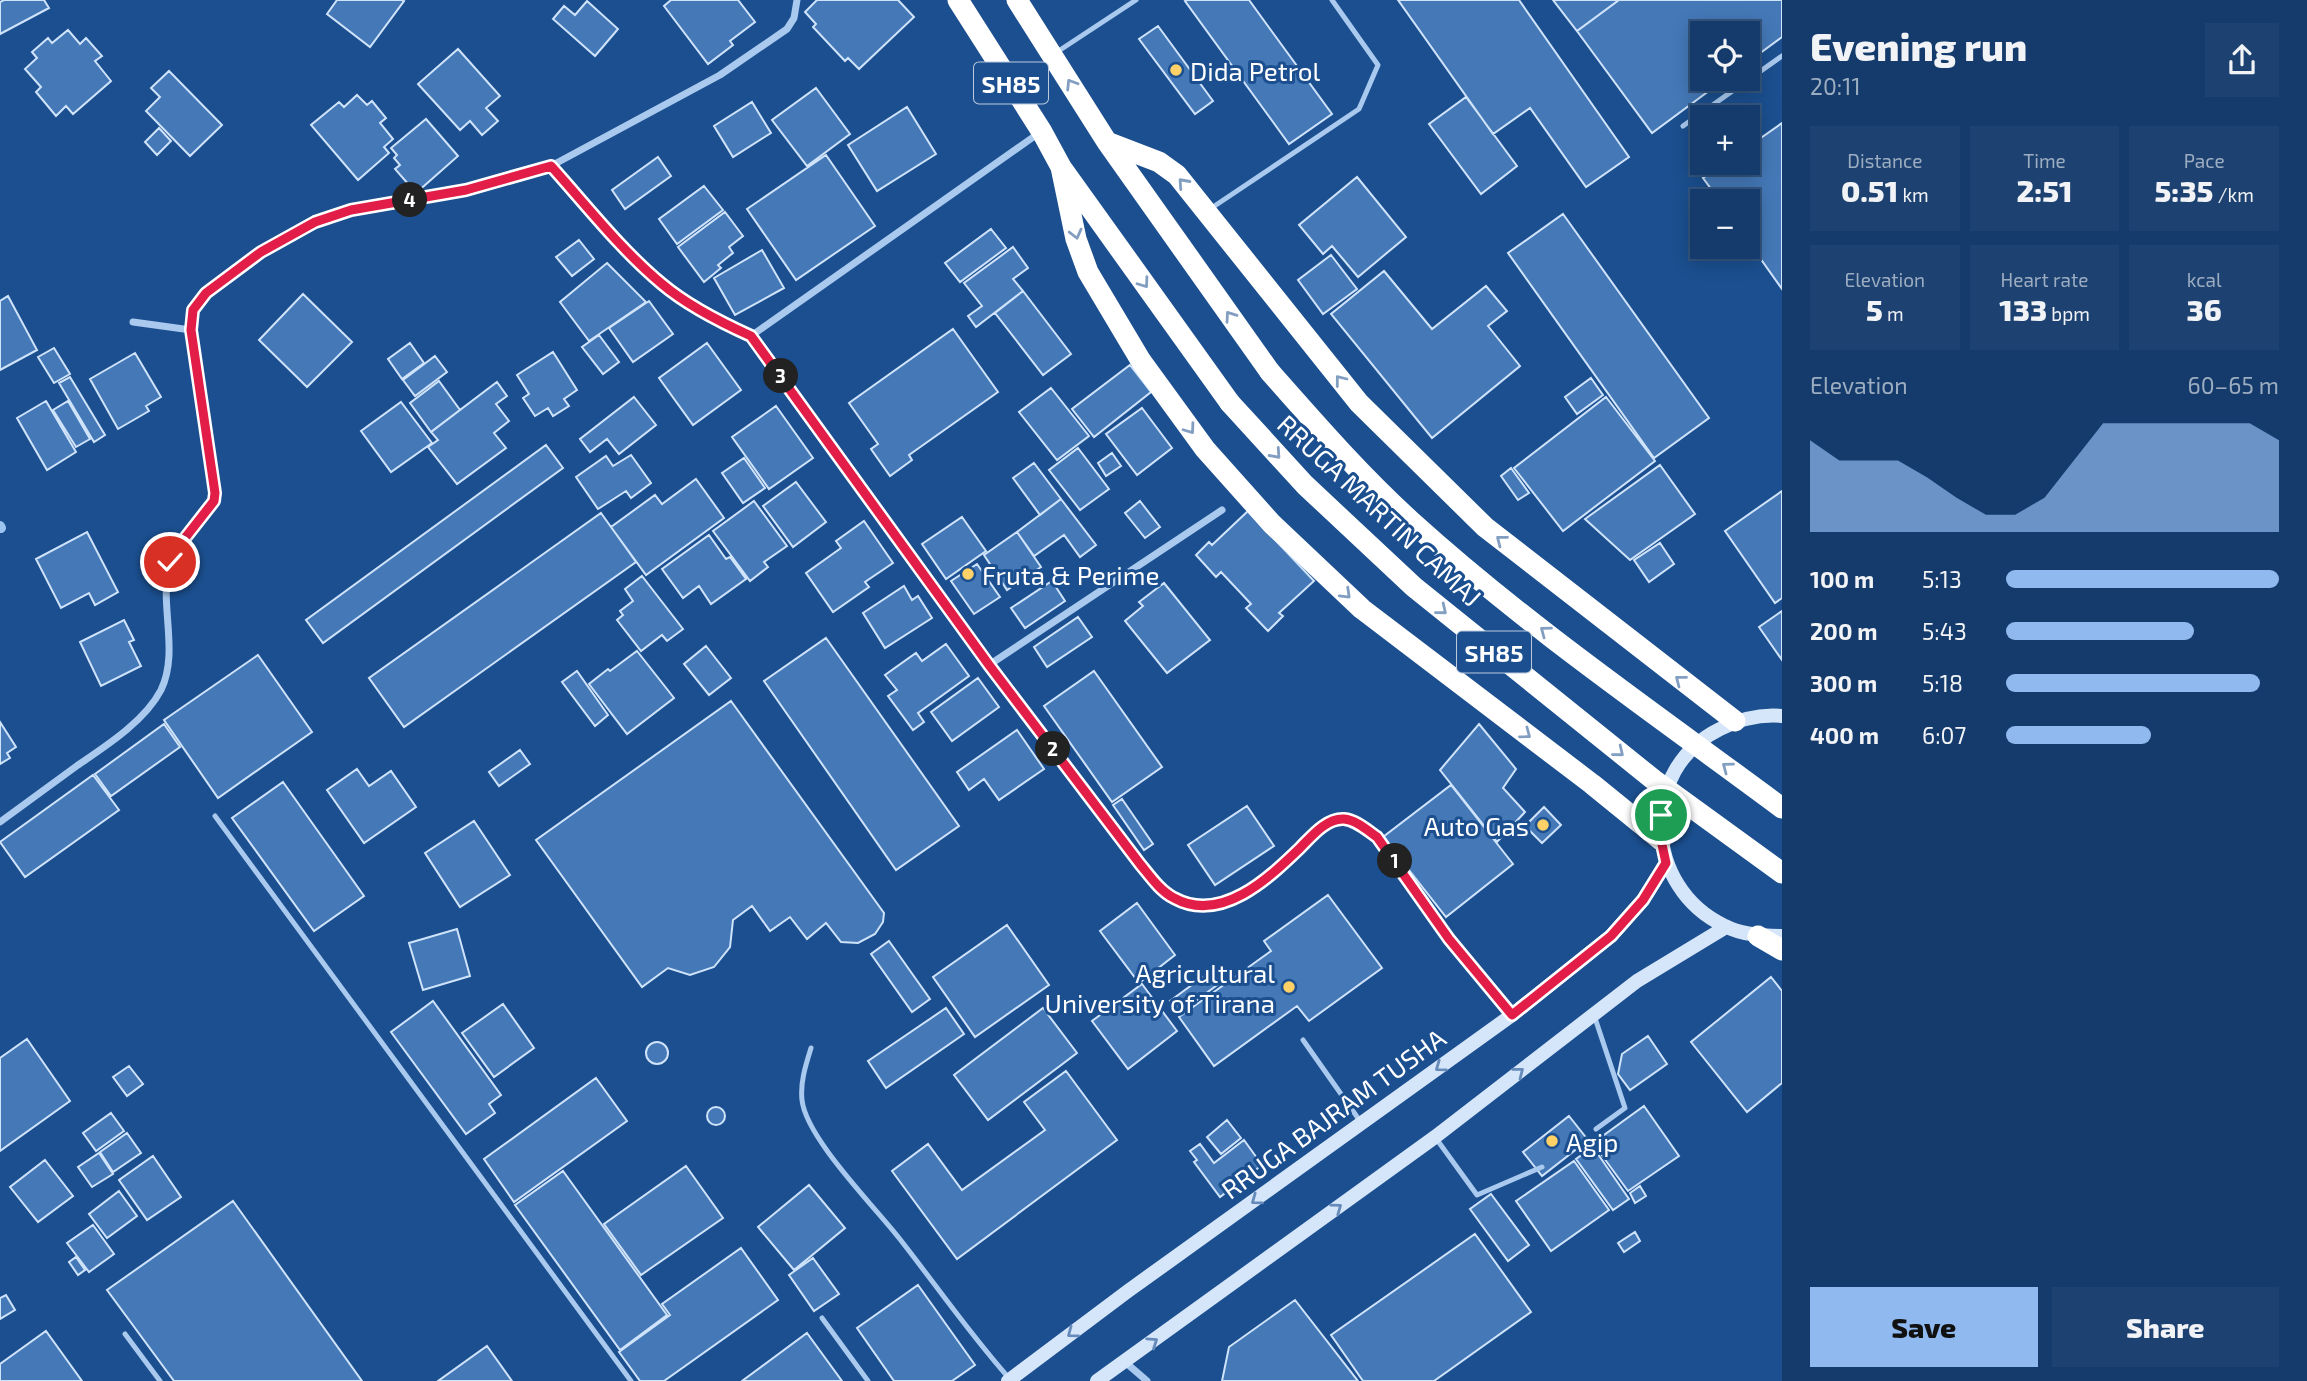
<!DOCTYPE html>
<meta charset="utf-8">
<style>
body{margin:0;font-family:"Exo 2",sans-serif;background:#1d4271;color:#f1f3f6;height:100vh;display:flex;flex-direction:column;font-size:26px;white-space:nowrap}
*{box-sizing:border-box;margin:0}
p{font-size:23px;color:#9dadc1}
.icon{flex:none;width:38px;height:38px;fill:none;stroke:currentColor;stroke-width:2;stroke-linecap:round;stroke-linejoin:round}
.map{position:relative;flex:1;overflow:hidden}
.side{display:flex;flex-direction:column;background:#143b6b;width:525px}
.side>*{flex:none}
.controls{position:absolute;left:1690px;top:21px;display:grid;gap:14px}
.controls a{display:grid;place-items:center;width:70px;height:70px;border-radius:0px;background:#143b6b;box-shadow:0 4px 18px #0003,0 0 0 2px #33557e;font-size:35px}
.pin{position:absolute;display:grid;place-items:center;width:60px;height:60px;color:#fff;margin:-30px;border:4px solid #fff;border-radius:50%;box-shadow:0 2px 7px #0007}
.km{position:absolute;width:35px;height:35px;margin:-18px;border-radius:50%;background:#222;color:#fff;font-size:19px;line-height:35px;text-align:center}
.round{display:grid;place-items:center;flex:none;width:74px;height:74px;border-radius:0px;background:#1d4271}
.overview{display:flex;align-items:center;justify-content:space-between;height:119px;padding:0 28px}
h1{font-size:38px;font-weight:800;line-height:52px}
.figures{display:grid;grid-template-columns:repeat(3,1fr);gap:10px;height:119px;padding:7px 28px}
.figures div{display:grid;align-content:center;border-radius:0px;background:#1d4271;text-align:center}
.figures b{font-size:30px;font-weight:800}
.figures small{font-size:19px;font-weight:400}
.figures p{font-size:19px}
.chart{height:196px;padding:14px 28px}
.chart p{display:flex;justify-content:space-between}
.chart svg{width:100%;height:126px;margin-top:7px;fill:#90b9f0;opacity:.7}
.button{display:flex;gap:14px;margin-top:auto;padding:14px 28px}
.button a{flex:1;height:80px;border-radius:0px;background:#90b9f0;color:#111;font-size:28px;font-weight:800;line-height:80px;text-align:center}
.button a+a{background:#1d4271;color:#f1f3f6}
ul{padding:0 28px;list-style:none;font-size:23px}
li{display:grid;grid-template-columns:112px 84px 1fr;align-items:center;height:52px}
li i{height:18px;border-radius:9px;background:#90b9f0}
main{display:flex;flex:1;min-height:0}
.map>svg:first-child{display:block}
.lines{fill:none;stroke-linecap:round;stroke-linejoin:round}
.stream{stroke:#9cc4f0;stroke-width:10}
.building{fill:#4478b7;stroke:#cfe3fa;stroke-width:2}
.lane{stroke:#a9c9ee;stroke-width:5}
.street{stroke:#a9c9ee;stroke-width:7}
.secondary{stroke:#d6e6fa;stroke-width:14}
.highway{stroke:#fff;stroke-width:21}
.highway-bridge{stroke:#fff;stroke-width:21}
.oneway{stroke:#829ec1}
.oneway2{stroke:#668bba}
.route-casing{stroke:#fff;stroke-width:14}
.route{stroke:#e11d48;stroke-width:9}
.poi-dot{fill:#ffd166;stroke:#1b4f8f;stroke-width:2.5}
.labels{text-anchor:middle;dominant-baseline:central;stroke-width:6;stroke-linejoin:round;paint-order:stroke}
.shield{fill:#1b4f8f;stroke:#bbcadd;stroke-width:2}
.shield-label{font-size:24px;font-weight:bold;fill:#fff}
.poi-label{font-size:26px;fill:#fff;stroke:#1b4f8f;text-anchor:start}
.street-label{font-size:26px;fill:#fff;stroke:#1b4f8f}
</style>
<main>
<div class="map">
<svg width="1782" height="1381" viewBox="0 0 1782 1381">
<rect width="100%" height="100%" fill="#1b4f8f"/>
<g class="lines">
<path class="stream" d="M0,526L1,528"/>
</g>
<path class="building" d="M4,0H44L49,8L0,34V2Z
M337,0H402L404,1L370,47L327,14Z
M671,0H738L755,22L730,41L733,45L708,64L664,6Z
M817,0H898L914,17L859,69L848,58L845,61L813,27L816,24L805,12Z
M1187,0H1249L1332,114L1289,144L1185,1Z
M1398,0H1519L1629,157L1586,187L1530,108L1493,134Z
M1553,0H1619L1577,31Z
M1619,0H1782V37L1748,62V33H1703V79H1725L1652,133L1577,31Z
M587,1L618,29L595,56L553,19L564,6L575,15Z
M1158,26L1213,101L1195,114L1139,39Z
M68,30L80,44L86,38L102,56L95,61L111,81L73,114L66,106L56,116L36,92L41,87L25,69L37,58L32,52L48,38L52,43Z
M458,49L500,96L486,108L498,121L482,135L470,121L460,130L418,84Z
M169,71L222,125L190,156L146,111L160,97L151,88Z
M816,88L850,134L807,166L772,120Z
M357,95L367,105L372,101L386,118L380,123L393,139L384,147L389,153L358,180L311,125L339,102L344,107Z
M1466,97L1517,166L1481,194L1429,124Z
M752,102L771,133L733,157L714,126Z
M907,107L936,154L877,191L848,145Z
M426,119L458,156L416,193L395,169L400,165L394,158L397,155L391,148Z
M1782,123V289L1748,241V201H1720L1703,178L1725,163H1748V147Z
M159,128L171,141L157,155L145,142Z
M826,155L875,226L796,280L747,209Z
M658,157L671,176L625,209L612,190Z
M1357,177L1406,237L1358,277L1332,246L1323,254L1299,225Z
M704,186L723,210L677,244L659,219Z
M725,212L743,236L729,247L733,253L718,265L721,268L704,282L678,247Z
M1563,214L1709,418L1654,458L1508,253Z
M991,229L1006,248L960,282L945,263Z
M579,240L594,259L572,276L556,257Z
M1013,247L1028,268L1013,279L1023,291L976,327L968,316L982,306L964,283Z
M762,250L784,288L735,315L714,278Z
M1331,255L1357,289L1323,314L1298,280Z
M607,263L646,302L589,341L560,302Z
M1384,271L1432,329L1486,286L1507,311L1488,326L1520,366L1432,438L1331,314Z
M1023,291L1071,354L1043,375L995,313Z
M303,294L352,342L307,387L259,340Z
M8,296L37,350L0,370V301Z
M649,301L673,334L633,362L609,328Z
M953,329L998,392L909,455L912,460L890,476L871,449L878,444L849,403Z
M599,335L619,362L603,374L582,347Z
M410,343L424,363L402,379L388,359Z
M707,343L741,390L693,425L659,378Z
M54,348L70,374L54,383L38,357Z
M553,352L577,390L564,399L569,406L553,416L548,408L535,416L523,398L529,394L517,375Z
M135,353L161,397L146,406L149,411L118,429L90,379Z
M435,356L447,372L415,396L403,380Z
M1130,365L1151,392L1094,437L1072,409Z
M70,377L105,435L94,442L59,383Z
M1591,378L1603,395L1577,414L1565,397Z
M439,381L460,410L431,432L410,403Z
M497,382L507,396L496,404L509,421L494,433L506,448L457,484L428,447L438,440L431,432Z
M1051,388L1089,436L1057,460L1019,412Z
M634,397L656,425L619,454L607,439L590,452L580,439Z
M1606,397L1655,461L1563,531L1514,468Z
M46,401L76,452L47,470L17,418Z
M68,401L90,439L76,447L53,410Z
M401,402L432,443L391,472L361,431Z
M776,406L813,458L769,489L732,437Z
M1142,408L1172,448L1137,475L1106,434Z
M546,445L563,468L323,643L306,620Z
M1078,448L1109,489L1080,510L1049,470Z
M1112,453L1121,466L1106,476L1098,463Z
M631,455L651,483L631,498L626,491L598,509L576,477L606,456L613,466Z
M744,458L765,488L743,503L722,473Z
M1034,463L1061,499L1040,515L1013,478Z
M1660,465L1695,514L1630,560L1585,519Z
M1511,468L1529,493L1518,500L1501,476Z
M696,479L724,518L646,575L611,527L655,495L662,504Z
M796,482L826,522L793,547L763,506Z
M1782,491V598L1775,603L1725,531Z
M1061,499L1096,545L1080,557L1064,535L1034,556L1017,532Z
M754,501L787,546L764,562L768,567L750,581L713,531Z
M1140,501L1160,527L1145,538L1125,513Z
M1248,511L1314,581L1279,613L1283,616L1268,631L1246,608L1251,604L1221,572L1216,577L1196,555L1209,542L1212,545Z
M601,513L636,562L404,727L369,678Z
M962,517L986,551L946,579L922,544Z
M864,521L893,563L865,582L869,587L833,612L806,573L841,548L836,541Z
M87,532L118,592L95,605L89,593L61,608L36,559Z
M1017,532L1041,567L1007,590L984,555Z
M709,535L726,559L730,557L746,579L711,604L699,586L683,598L662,569Z
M1660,543L1674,564L1649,582L1634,560Z
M977,564L1000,597L974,614L951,581Z
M642,576L683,629L667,641L662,635L641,651L617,620L623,615L620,611L633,601L625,589Z
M1052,581L1065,601L1025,628L1011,608Z
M1164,583L1210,640L1167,673L1125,621L1143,606L1139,602Z
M904,586L912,600L918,596L932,618L885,648L863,613Z
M1782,611V660L1759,627Z
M1078,617L1092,637L1047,667L1034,647Z
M124,620L134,640L129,642L141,666L101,686L80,642Z
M826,638L959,826L896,870L764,681Z
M946,644L969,676L918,713L924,722L913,730L888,696L897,690L885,675L916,653L922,661Z
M706,646L731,678L709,695L684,664Z
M637,651L674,698L627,734L589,684L608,669L610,671Z
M258,655L312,732L218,798L164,720Z
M577,671L608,715L595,726L562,682Z
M1094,671L1162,767L1112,802L1044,706Z
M978,678L999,707L952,741L931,712Z
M731,701L884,913L883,922L875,934L858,943L841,942L826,923L807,939L790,917L770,931L752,906L733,920L730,947L714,967L690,975L668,968L642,987L536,840Z
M0,722L16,747L7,753L10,758L0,764Z
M164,724L180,747L111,796L95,774Z
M1479,724L1516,769L1503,788L1525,812L1497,842L1440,770Z
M1017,730L1044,769L999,800L984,779L969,790L957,772Z
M520,750L530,764L499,786L489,772Z
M357,769L369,786L391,771L416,807L364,843L327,790Z
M93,775L119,810L25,877L0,842Z
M283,782L364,896L314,931L232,818Z
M1451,785L1513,864L1446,917L1383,837Z
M1122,799L1153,844L1144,850L1113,805Z
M1247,806L1274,846L1215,885L1188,845Z
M1544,807L1561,825L1542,843L1525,826Z
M474,821L510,875L460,907L425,853Z
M1328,895L1382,968L1309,1021L1297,1006L1214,1066L1179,1017L1271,951L1264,941Z
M1137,903L1175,955L1139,983L1100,931Z
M1007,925L1049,985L975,1037L933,977Z
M457,929L470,976L423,990L409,943Z
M889,941L930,999L912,1012L871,954Z
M1211,971L1220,983L1179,1013L1170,1001Z
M1771,977L1782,991V1083L1747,1112L1691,1042Z
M1142,984L1177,1031L1128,1069L1092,1021Z
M433,1001L501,1095L489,1104L495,1113L466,1134L391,1032Z
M503,1004L534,1048L494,1077L462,1033Z
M946,1008L964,1034L886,1088L868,1061Z
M1043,1008L1077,1053L988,1120L954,1075Z
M1648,1036L1667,1064L1630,1090L1618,1074L1622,1054Z
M27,1039L70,1101L0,1151V1058Z
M646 1053a11 11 0 1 1 22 0a11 11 0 1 1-22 0Z
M129,1066L143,1084L127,1096L113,1077Z
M1066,1071L1117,1140L957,1259L892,1171L928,1144L962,1190L1045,1130L1024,1102Z
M596,1078L627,1121L514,1202L484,1159Z
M1644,1106L1679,1156L1628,1191L1593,1143Z
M707 1116a9 9 0 1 1 18 0a9 9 0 1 1-18 0Z
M111,1113L124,1131L96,1151L83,1133Z
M1569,1116L1588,1140L1542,1176L1523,1152Z
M1227,1120L1241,1138L1221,1154L1207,1137Z
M127,1133L141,1153L113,1172L100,1152Z
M1244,1140L1262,1165L1220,1197L1194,1162L1197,1160L1190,1151L1200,1144L1214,1163Z
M1593,1147L1629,1199L1613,1210L1576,1159Z
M99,1153L113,1174L92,1187L78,1167Z
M153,1156L181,1197L147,1220L119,1180Z
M45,1160L73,1196L38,1222L10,1187Z
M1574,1161L1609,1210L1551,1251L1516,1201Z
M686,1166L723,1218L641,1275L604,1224Z
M563,1171L667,1315L620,1350L515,1205Z
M809,1185L845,1228L794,1270L758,1227Z
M1640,1186L1646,1196L1635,1203L1630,1193Z
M119,1191L137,1216L107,1238L89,1214Z
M1491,1194L1529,1245L1508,1261L1470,1209Z
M233,1201L362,1381H174L107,1290Z
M93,1225L114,1254L89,1272L67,1243Z
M1635,1232L1640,1241L1624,1252L1618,1243Z
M1475,1234L1531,1312L1434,1381H1363L1331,1335Z
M741,1248L778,1300L664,1381H640L619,1352L670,1315L662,1304Z
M76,1257L85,1270L78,1275L69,1262Z
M813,1258L839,1294L814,1311L789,1275Z
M918,1285L975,1365L952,1381H894L857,1328Z
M6,1295L15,1310L0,1319V1298Z
M1295,1300L1358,1381H1222L1229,1347Z
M46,1331L82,1381H0V1364Z
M807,1333L842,1381H742Z
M487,1346L512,1381H438Z"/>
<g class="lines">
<path class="lane" d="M1057,52L1136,0
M1683,126L1782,56
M1210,209L1359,109L1378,65L1332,0
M215,816L631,1381
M1594,1015L1625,1108L1596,1129
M1303,1040L1360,1121
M811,1048C806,1064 800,1082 802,1100C806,1138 875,1207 899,1238C936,1285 969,1333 1008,1377
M1435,1137L1477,1195L1542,1167
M822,1318L868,1381
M125,1334L160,1381"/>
<path class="street" d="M551,166C587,206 621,250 662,284C689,306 720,322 751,336L989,665L1158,885C1163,889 1169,895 1175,899C1223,924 1272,875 1304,844C1314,834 1328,818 1344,819C1356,820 1367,830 1376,837L1449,939L1511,1015
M133,322L191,330
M751,336L1039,133
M989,665L1222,510
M0,822C26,803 52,784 78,765C106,746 145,721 161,690C180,651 158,602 170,562C178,538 200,521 214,501L215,493L191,330L193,310L207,293L281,239L315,222L350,210L466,190L551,166L720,75L787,29L794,18L797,0
M1125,1362L1147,1381"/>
<path class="secondary" d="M1782,716C1760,714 1740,719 1720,729C1638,769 1643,888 1725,926C1742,935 1763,936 1782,936
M1008,1381L1128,1291L1512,1015L1611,936L1643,900L1666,863
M1097,1381L1435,1137L1637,981L1726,927"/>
<path class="highway" d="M958,0L1042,132L1061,167L1230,403
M1017,0L1107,142L1270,372
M1107,142L1159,162L1177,175L1359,403L1485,527L1735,721
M1061,167L1076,239L1088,272L1141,361L1205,449L1272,524L1362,609L1592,784L1661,840
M1758,936L1782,950"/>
<path class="highway-bridge" d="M1270,372C1315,423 1361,476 1412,522C1527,626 1657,715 1782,808
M1230,403L1305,485L1414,587L1654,780L1782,873"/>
</g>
<defs><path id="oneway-chevron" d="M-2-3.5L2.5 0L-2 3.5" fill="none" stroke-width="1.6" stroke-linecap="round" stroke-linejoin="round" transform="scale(1.75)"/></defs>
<g class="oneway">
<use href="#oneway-chevron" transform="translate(1071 84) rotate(-122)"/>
<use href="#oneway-chevron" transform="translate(1183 183) rotate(-132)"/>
<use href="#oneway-chevron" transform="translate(1076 234) rotate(76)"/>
<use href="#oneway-chevron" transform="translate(1144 283) rotate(54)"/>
<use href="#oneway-chevron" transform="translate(1230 316) rotate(-125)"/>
<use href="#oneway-chevron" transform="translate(1340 380) rotate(-128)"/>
<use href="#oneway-chevron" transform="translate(1190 429) rotate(54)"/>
<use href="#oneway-chevron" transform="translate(1276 454) rotate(48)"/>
<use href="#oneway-chevron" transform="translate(1501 540) rotate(-142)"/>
<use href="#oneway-chevron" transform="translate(1346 594) rotate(44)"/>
<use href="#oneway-chevron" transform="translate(1442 610) rotate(39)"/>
<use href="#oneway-chevron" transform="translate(1545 631) rotate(-143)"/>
<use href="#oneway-chevron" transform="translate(1680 680) rotate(-142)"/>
<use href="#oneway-chevron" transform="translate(1526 734) rotate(37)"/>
<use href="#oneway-chevron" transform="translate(1619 752) rotate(39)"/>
<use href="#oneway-chevron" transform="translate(1727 767) rotate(-143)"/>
</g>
<g class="oneway2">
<use href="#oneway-chevron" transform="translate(1440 1067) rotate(144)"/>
<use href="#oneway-chevron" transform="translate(1519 1072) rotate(-38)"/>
<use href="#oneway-chevron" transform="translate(1256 1200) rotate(144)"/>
<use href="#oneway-chevron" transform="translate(1337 1208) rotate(-36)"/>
<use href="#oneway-chevron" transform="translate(1072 1333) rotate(143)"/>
<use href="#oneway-chevron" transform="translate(1153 1342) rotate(-34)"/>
</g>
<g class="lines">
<defs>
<path id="route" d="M170,562L178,547L214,501L215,493L191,330L193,310L206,293L261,252L315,222L351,210L466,190L551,166C587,206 621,250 662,284C688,306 720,322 751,336L989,665L1140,864C1150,876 1160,891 1174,898C1221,924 1269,878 1300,848C1311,837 1326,818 1344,819C1356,820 1367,830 1377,837L1449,939L1512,1015L1611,936L1643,900L1666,863L1661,840V815"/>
</defs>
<use href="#route" class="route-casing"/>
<use href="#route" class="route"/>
</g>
<g class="poi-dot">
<circle cx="1176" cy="70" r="7"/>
<circle cx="968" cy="574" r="7"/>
<circle cx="1543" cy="825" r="7"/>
<circle cx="1289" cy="987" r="7"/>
<circle cx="1552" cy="1141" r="7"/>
</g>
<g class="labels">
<g class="shield">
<rect x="974" y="62.5" width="74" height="41" rx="5"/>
<rect x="1457" y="631.5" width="74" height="41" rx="5"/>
</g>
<g class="shield-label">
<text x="1011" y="83">SH85</text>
<text x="1494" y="652">SH85</text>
</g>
<g class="poi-label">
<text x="1190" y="70">Dida Petrol</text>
<text x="982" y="574">Fruta &amp; Perime</text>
<text x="1529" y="825" text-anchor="end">Auto Gas</text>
<text x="1275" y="972" text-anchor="end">Agricultural<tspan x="1275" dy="30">University of Tirana</tspan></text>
<text x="1566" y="1141">Agip</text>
</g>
<g class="street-label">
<text transform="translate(1380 510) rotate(43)">RRUGA MARTIN CAMAJ</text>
<text transform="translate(1333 1113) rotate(-36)">RRUGA BAJRAM TUSHA</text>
</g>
</g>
</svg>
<div class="controls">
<a><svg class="icon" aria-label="locate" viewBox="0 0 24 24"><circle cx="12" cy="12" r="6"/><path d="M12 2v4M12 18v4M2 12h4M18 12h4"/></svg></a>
<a>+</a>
<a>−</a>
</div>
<div class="pin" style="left:1661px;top:815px;background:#1e9e55"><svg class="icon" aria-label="arrive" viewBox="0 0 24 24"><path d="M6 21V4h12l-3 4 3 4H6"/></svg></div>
<div class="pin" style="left:170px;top:562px;background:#d93025"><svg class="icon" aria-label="check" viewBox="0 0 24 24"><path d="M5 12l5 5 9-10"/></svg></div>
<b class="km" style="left:1395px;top:861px">1</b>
<b class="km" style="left:1053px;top:749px">2</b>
<b class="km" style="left:781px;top:376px">3</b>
<b class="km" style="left:410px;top:200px">4</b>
</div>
<section class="side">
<div class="overview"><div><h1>Evening run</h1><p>20:11</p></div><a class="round"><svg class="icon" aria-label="share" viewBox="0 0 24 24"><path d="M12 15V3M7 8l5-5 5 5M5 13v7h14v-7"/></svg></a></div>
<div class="figures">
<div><p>Distance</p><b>0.51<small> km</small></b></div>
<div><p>Time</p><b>2:51</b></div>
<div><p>Pace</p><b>5:35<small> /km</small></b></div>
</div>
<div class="figures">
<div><p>Elevation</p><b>5<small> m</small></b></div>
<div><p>Heart rate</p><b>133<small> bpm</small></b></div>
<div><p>kcal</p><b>36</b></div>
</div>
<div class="chart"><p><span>Elevation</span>60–65 m</p>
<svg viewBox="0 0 160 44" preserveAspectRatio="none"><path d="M0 44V12L10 19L20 19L30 19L40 25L50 32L60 38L70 38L80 32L90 19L100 6L110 6L120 6L130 6L140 6L150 6L160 12V44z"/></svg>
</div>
<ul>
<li><b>100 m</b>5:13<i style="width:100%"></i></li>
<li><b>200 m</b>5:43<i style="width:69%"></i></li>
<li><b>300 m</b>5:18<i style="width:93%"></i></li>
<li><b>400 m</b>6:07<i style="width:53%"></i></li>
</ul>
<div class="button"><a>Save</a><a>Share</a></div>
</section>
</main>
